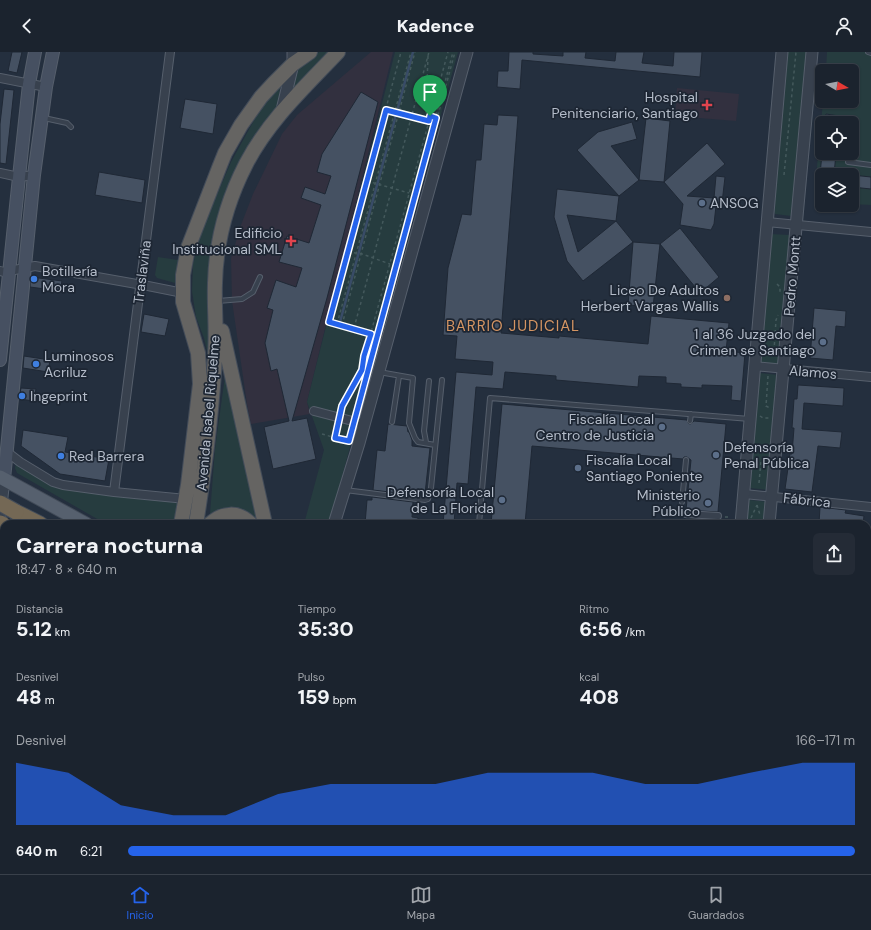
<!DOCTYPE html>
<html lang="es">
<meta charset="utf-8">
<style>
body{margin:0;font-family:"DM Sans",sans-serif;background:#242b36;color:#f1f3f6;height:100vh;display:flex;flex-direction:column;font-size:15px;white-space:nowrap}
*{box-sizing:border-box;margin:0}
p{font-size:13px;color:#a0a4aa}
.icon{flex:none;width:22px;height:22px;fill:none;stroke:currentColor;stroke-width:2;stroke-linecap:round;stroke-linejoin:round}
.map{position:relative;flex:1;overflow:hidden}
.panel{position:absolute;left:0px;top:468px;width:871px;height:354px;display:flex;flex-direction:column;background:#1b232e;border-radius:12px 12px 0 0;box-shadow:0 1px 3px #0004,0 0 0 1px #39404a}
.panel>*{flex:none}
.needle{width:26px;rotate:99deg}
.tools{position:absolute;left:815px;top:12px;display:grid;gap:8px}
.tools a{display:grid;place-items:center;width:44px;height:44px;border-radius:6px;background:#1b232e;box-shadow:0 1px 3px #0004,0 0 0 1px #39404a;font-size:20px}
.pin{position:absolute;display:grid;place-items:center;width:34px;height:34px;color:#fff;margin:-41px -17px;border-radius:50% 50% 50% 0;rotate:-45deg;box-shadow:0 0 4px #0007}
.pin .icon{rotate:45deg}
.round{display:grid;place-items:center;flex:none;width:42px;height:42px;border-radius:6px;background:#242b36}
.summary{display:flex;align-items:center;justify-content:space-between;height:68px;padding:0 16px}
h1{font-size:22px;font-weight:800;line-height:30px}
.metrics{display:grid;grid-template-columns:repeat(3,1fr);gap:6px;height:68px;padding:4px 16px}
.metrics div{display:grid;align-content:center}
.metrics b{font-size:20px;font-weight:800}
.metrics small{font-size:11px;font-weight:400}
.metrics p{font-size:11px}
.chart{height:112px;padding:8px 16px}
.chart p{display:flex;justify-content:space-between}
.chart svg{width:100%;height:72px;margin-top:4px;fill:#2563eb;opacity:.7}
ul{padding:0 16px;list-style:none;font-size:13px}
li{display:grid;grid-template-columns:64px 48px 1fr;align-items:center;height:30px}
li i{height:10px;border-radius:5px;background:#2563eb}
header{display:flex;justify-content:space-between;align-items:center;height:52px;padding:0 16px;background:#1b232e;font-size:18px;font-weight:800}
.dock{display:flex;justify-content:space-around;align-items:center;height:56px;border-top:1px solid #39404a;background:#1b232e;font-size:11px;color:#a0a4aa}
.dock a{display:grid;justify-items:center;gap:2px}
.dock .active{color:#2563eb}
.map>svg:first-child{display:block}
.medical{fill:#32303f}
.green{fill:#263c3f;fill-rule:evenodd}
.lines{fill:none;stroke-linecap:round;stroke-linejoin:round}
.stream{stroke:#394c67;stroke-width:2.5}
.building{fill:#455162;stroke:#1f2835;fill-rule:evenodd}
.service-casing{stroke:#565f6c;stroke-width:6}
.pedestrian-casing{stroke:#565f6c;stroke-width:8}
.minor-casing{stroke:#565f6c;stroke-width:10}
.tertiary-casing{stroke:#565f6c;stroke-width:13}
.secondary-casing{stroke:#565f6c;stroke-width:14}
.primary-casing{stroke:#414a57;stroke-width:15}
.trunk-casing{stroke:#434c59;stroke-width:16}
.motorway-casing{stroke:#434c59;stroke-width:17}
.path{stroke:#44595c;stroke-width:1.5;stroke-dasharray:3 3;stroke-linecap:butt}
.service{stroke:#38414e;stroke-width:4}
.pedestrian{stroke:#38414e;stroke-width:6}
.minor{stroke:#38414e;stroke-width:8}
.tertiary{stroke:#38414e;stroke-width:11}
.secondary{stroke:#465061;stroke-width:12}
.primary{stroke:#56606e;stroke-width:13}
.trunk{stroke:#656462;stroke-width:14}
.motorway{stroke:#746855;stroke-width:15}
.motorway-bridge-casing{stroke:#434c59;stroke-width:17;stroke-linecap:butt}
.motorway-bridge{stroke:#746855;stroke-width:15}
.route-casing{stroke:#fff;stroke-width:8}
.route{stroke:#2563eb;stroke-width:5}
.health-dot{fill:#e0444e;stroke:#1d2633;stroke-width:1.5}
.service-dot{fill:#5c6f8a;stroke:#1d2633;stroke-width:1.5}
.shop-dot{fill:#3f7fe0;stroke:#1d2633;stroke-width:1.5}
.education-dot{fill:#8d6e63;stroke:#1d2633;stroke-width:1.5}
.labels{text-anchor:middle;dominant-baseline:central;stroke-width:3.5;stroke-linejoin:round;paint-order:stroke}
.poi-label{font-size:14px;fill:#b4bcc9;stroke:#1d2633;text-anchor:end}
.street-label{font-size:14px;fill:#b4bcc9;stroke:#1d2633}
.neighbourhood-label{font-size:15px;letter-spacing:1px;fill:#d59563;stroke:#1d2633}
</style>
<header><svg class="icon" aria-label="back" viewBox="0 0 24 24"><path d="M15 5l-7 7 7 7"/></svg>Kadence<svg class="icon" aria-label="person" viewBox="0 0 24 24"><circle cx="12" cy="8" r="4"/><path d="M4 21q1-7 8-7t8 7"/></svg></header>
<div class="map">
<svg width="871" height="822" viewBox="0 0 871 822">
<rect width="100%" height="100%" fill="#242f3e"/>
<path class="medical" d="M371,0H393L307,350L310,362L251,372L247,352L232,249L231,206L241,173L253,142L282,82L297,63Z
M677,36L739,42L736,69L675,64Z"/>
<path class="green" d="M319,0H329L292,39L298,16Z
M395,0H458L329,472H304L324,398L307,350Z
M788,0H808L793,163L791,164L775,162L774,159Z
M827,0H871V153L852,152V123H822V149L814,148L823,49H852V19H826ZM822,71H852V101H822Z
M280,33L279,53L233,124L211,315L204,286L196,265L192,239L193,212L203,175L231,110L258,61Z
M770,182L790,183L778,312L759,310Z
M158,205L178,208L175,231L157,226L155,223Z
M760,321L779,323L769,438L750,436Z
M225,324L261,472H258C239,461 231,449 210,462L215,397Z
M16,411L60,435L178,449L173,472H106L17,421L15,416Z
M749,448L769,450L767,472H746Z
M871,597V624L867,625V599Z
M193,818H225L224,822H192Z"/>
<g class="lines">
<path class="stream" d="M340,270L413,0"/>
</g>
<path class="building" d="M12,0H22L17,21L8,19Z
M509,0H533V2L563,4V0H586L585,6L615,9L616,0H644L642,11L673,14L674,0H702L700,25L522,8L520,37L497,35L498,19H508Z
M4,37L14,38L6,112L0,111V72Z
M361,40L378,50L327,246L292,369L307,366L316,407L273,417L264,375L289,369L277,317L271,319L265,291L273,258L267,256L276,228L296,235L302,216L279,210L287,184L309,191L321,153L301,146L305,135L325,142L331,124L317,120L322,102Z
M185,47L217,52L213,82L180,76Z
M826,62L839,64L838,71H825Z
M498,63L518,64L501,281L559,286V284L648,292L651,264L729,271L726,299L745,301L741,349L731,348L732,334L702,333V336L681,335V332L666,331V325L639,324L638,335L556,328V324L505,320L503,337L476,335L468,432L457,431L454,472H443L456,320L492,323L493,310L455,307L457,284L443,283L448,216L462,162L471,163L476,108H481L484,72L497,73Z
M646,66L670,69L664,130L639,128Z
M632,70L637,87L611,94L639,128L619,144L577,98L598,80Z
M707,91L725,112L687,144L714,146L716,124L725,125L722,151L716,154L714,172L711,178L680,173L683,152L664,130Z
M822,101H836L834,123H820Z
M99,120L145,128L142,151L95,143Z
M852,123L871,125V137L852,135Z
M557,137L619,144L616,169L633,190L583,229L567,209L554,165ZM567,163L616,169L578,200Z
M680,176L719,225L700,241L660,192Z
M633,190L660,192L653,255L628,253Z
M31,225L62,229L60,239L30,235Z
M814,256L846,259L845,275L836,274L833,308L810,306Z
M144,262L169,267L165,284L141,280Z
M24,304L50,308L48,320L23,316Z
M798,333L844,336L843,354L804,351L802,377L842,380L840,396L818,394L812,440L785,437L790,402H792L794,376H792L794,347H797Z
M21,336L36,337L34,349L19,347Z
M502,352L687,368L688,371L690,372L692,371L694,369L726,372L718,460L686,458L691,408L687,405H684L683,407L532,394L525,472H491Z
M388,372L407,374L408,380H409L412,388V394L430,396L425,442L414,440V443L373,438L377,398L385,399Z
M23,378L68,385L65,400L109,407L105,429L60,422L21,394Z
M372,445L413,450L412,465L418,466V472H365L367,448H372Z
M820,455L846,458L845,461L864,464L863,472H819Z
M685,466L717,468V472H685Z"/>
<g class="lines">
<defs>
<path id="service" d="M868,0L871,1
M44,66L67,71L71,75
M848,110L871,113
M218,249L242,247L253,240L260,225
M379,320L413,326L409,371L415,386L418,390L435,393
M690,369L691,362
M392,370L399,324
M426,390L424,379L429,329
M345,438L425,448L428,447L431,436L442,328
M682,450L686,408
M479,472L490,346L750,367
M867,524L871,491
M679,820L681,818
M253,822L254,818
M452,822V818
M577,822L578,818"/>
<path id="pedestrian" d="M686,462L718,464"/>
<path id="minor" d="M0,26L46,35
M0,121L19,125L34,123
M767,170L871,180
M0,219L4,220L35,214L148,234L183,241
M754,314L871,325
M314,359L364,372
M7,400L20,410L53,430L63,433L114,440L186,447
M114,440L170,0
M744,442L871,455
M867,673L871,674
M0,768H4
M124,822L125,818
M233,822L234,818
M739,822V818"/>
<path id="tertiary" d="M282,58L293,12V0
M0,463L4,427
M334,472L359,391L467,0
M741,472L782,0
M769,472L812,0
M0,507L4,514
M0,691H4
M867,759L871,760
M484,822V818"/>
<path id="secondary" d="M0,308L19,125L29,32L35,0
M4,427L34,123L46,35L53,0
M643,822V818"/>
<path id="primary" d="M0,425L86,472
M0,500L4,502
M867,576L871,575
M867,651L871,649
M30,822L33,818
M185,822L186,818"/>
<path id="trunk" d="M222,279L265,472
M181,472L188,433L200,332L198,301L183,250V223L188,196L219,116L225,101L241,73L261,45L273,32L293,12L310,0
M196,472C205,416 212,360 215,304C217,279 214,255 215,231C216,190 227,149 246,112C269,68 304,36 338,0
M210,472C223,460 238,459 251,472"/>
<path id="motorway" d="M16,460L40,472
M867,593L871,591
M867,633L871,632"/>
</defs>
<use href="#service" class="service-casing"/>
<use href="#pedestrian" class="pedestrian-casing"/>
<use href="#minor" class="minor-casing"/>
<use href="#tertiary" class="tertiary-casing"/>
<use href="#secondary" class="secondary-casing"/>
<use href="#primary" class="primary-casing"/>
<use href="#trunk" class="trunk-casing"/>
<use href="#motorway" class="motorway-casing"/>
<path class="path" d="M428,4L426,60L428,63L436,66
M386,58L429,69
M427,104L455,0
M784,123L796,0
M367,129L409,141
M348,200L362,202L390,212
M777,232L780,235V240
M337,272L411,0
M342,273L415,0
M354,276L429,0
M371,282L329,270L401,0
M774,299L776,268L778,263
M768,324L766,354L770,356
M342,357L362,318L364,304L370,284L448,0
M357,359L453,0
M760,364L763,366H769
M322,382L350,390
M335,386L338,373
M759,431L761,409
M757,453L760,463
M725,465H731
M751,466L757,453"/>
<use href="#service" class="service"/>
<use href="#pedestrian" class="pedestrian"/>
<use href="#minor" class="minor"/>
<use href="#tertiary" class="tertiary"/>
<use href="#secondary" class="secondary"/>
<use href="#primary" class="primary"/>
<use href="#trunk" class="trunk"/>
<use href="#motorway" class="motorway"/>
<defs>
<path id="motorway-bridge" d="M0,451L16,460
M0,471L4,473"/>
</defs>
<use href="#motorway-bridge" class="motorway-bridge-casing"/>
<use href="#motorway-bridge" class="motorway-bridge"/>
</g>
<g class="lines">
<defs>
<path id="route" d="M386,58L429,69L430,64L436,66L349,389L335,386L342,354L362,318L364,304L371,282L329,270Z"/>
</defs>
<use href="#route" class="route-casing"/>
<use href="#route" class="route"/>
</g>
<g class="health-dot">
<path d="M705 47h4v4h4v4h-4v4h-4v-4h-4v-4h4z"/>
<path d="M289 183h4v4h4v4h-4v4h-4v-4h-4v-4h4z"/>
</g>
<g class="service-dot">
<circle cx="702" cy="151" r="4"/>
<circle cx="823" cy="290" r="4"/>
<circle cx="662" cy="375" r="4"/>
<circle cx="716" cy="403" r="4"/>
<circle cx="578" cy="416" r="4"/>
<circle cx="502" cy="448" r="4"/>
<circle cx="708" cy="451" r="4"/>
</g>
<g class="shop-dot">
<circle cx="34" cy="227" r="4"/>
<circle cx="36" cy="312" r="4"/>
<circle cx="22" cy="344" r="4"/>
<circle cx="61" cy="404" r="4"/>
</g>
<circle class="education-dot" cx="727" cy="246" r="4"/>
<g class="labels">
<g class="poi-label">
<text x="698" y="45">Hospital<tspan x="698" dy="16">Penitenciario, Santiago</tspan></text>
<text x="710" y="151" text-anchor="start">ANSOG</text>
<text x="282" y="181">Edificio<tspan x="282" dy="16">Institucional SML</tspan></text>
<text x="42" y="219" text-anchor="start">Botillería<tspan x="42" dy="16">Mora</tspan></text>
<text x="719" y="238">Liceo De Adultos<tspan x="719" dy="16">Herbert Vargas Wallis</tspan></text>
<text x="815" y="282">1 al 36 Juzgado del<tspan x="815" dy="16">Crimen se Santiago</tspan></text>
<text x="44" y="304" text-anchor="start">Luminosos<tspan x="44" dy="16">Acriluz</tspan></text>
<text x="30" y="344" text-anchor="start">Ingeprint</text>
<text x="654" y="367">Fiscalía Local<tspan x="654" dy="16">Centro de Justicia</tspan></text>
<text x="724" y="395" text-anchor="start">Defensoría<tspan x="724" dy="16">Penal Pública</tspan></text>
<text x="69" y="404" text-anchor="start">Red Barrera</text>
<text x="586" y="408" text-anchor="start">Fiscalía Local<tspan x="586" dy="16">Santiago Poniente</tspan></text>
<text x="494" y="440">Defensoría Local<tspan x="494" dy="16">de La Florida</tspan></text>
<text x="700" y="443">Ministerio<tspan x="700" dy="16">Público</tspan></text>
</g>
<g class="street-label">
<text transform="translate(142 220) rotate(-83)">Traslaviña</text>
<text transform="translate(792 224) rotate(-85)">Pedro Montt</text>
<text transform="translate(813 320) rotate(5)">Alamos</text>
<text transform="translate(208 361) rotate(-85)">Avenida Isabel Riquelme</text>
<text transform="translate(807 448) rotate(6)">Fábrica</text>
</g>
<g class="neighbourhood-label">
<text x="513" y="274">BARRIO JUDICIAL</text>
</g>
</g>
</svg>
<div class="tools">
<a><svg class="needle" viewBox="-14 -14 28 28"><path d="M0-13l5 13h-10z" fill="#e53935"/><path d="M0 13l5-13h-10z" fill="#a0a4aa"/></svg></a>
<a><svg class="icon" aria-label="locate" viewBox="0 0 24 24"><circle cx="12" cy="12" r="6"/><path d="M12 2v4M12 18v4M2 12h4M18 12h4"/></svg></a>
<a><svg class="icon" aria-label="layers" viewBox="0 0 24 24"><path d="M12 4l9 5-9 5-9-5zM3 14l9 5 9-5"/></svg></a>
</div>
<div class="pin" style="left:430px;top:64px;background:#1e9e55"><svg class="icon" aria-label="arrive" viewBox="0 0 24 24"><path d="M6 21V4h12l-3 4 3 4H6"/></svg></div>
<section class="panel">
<div class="summary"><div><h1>Carrera nocturna</h1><p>18:47 · 8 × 640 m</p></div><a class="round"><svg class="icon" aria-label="share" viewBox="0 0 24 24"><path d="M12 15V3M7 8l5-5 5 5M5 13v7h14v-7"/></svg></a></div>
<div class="metrics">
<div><p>Distancia</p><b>5.12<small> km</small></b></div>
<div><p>Tiempo</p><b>35:30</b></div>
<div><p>Ritmo</p><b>6:56<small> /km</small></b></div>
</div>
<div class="metrics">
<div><p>Desnivel</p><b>48<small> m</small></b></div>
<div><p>Pulso</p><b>159<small> bpm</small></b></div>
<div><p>kcal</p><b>408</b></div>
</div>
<div class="chart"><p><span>Desnivel</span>166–171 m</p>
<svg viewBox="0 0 160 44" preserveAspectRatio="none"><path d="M0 44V6L10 12L20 32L30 38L40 38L50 25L60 19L70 19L80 19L90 12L100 12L110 12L120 19L130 19L140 12L150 6L160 6V44z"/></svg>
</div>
<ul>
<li><b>640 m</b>6:21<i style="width:100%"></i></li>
</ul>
</section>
</div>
<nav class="dock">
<a class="active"><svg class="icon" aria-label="home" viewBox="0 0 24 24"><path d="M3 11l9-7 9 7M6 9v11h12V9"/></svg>Inicio</a>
<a><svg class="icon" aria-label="map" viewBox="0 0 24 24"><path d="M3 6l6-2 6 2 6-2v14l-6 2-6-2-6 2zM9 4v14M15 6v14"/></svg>Mapa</a>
<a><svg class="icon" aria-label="saved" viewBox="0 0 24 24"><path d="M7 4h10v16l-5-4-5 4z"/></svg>Guardados</a>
</nav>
